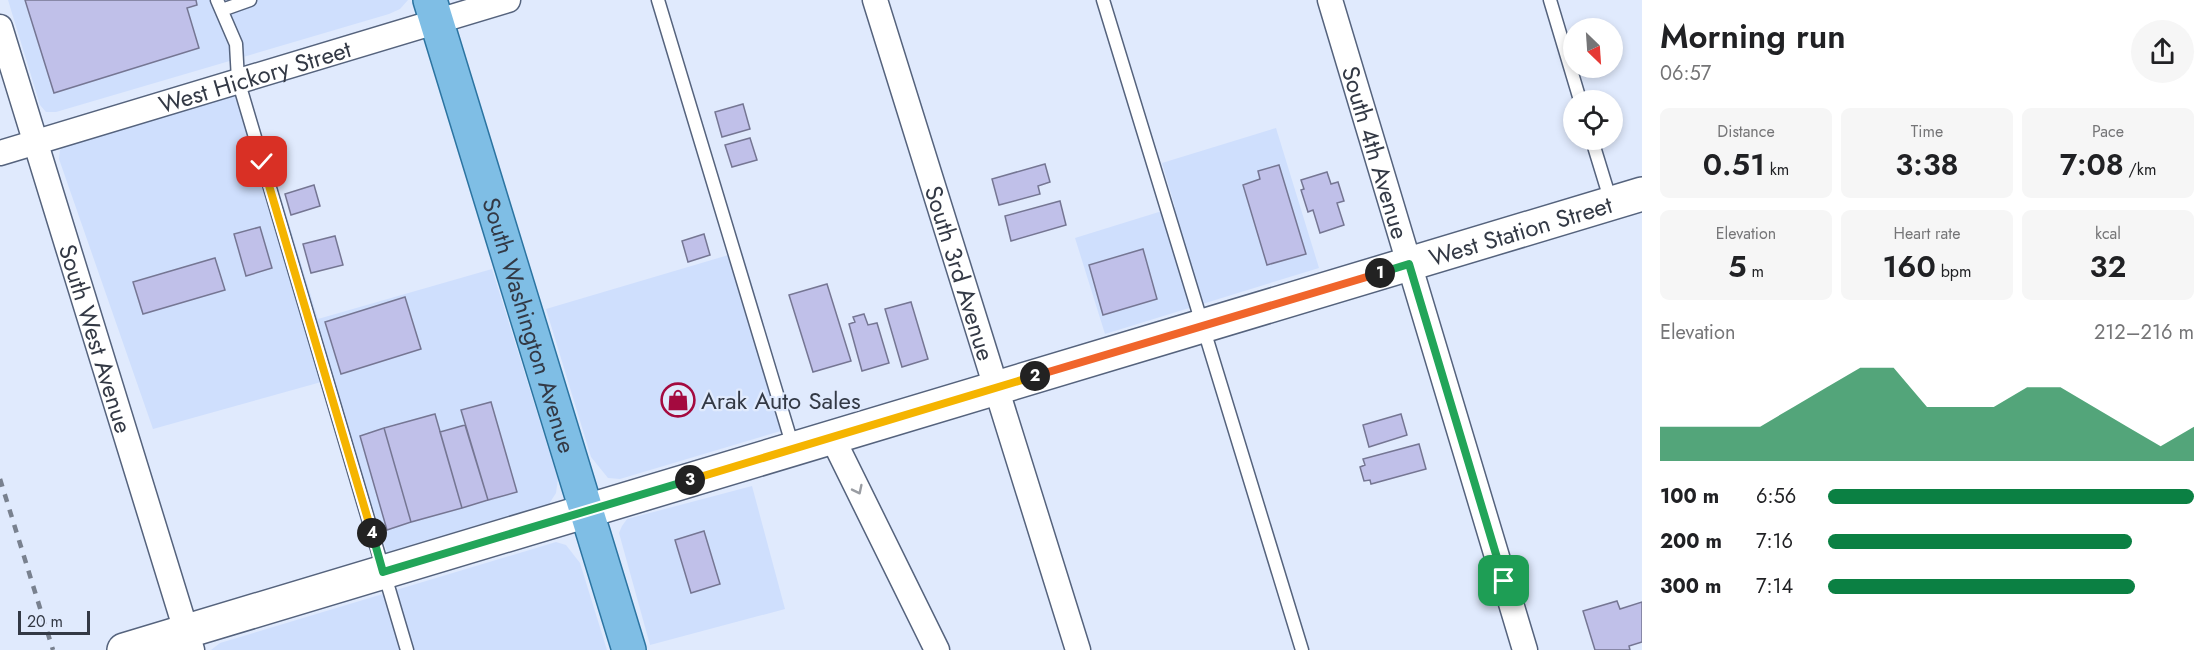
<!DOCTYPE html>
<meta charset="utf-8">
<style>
body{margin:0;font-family:Jost,sans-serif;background:#f6f6f6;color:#202124;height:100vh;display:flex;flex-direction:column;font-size:22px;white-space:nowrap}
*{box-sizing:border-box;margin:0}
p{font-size:20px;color:#757577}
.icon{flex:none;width:33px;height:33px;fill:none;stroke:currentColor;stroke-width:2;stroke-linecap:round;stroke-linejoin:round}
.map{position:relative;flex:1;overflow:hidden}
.panel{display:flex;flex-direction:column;background:#fff;width:570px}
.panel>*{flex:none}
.needle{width:39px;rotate:155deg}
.buttons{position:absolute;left:1563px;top:18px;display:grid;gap:12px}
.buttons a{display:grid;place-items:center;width:60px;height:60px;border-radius:50%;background:#fff;box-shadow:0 3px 9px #0003;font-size:30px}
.scale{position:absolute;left:18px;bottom:15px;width:72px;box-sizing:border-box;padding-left:6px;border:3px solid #333945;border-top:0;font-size:16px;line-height:21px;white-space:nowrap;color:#333945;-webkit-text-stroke:4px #e0eafd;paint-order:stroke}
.pin{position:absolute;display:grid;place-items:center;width:51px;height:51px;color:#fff;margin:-26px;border-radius:12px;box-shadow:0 3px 9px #0006}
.km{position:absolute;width:30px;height:30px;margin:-15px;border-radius:50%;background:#222;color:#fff;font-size:16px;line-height:30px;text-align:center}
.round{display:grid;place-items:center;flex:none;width:63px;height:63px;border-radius:32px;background:#f6f6f6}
.summary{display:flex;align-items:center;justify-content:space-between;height:102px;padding:0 18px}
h1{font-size:33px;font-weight:600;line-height:45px}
.figures{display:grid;grid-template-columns:repeat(3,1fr);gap:9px;height:102px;padding:6px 18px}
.figures div{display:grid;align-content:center;border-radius:9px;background:#f6f6f6;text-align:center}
.figures b{font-size:30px;font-weight:600}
.figures small{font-size:16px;font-weight:400}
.figures p{font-size:16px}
.chart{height:168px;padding:12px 18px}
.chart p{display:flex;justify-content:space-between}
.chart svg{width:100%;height:108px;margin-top:6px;fill:#0b8043;opacity:.7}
ul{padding:0 18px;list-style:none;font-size:20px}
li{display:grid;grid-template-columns:96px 72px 1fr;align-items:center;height:45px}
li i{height:15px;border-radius:8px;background:#0b8043}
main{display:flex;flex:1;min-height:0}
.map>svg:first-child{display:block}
.built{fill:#cfdffd}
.building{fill:#c0c0e9;stroke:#757693;stroke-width:1.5}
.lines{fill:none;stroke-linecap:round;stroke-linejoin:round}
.lane-casing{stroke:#55637d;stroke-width:15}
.street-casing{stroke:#55637d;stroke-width:27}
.secondary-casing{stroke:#55637d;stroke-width:36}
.primary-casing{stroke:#2c74a1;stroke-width:36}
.lane{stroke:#fff;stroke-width:12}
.street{stroke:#fff;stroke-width:24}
.secondary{stroke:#fff;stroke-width:33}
.primary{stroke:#7fbee5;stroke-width:33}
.rail{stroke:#79818f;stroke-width:4.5;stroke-dasharray:8 8;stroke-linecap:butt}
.oneway{stroke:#999ca2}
.split-1-casing{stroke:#fff;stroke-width:12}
.split-2-casing{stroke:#fff;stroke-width:12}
.split-3-casing{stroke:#fff;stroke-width:12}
.split-4-casing{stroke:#fff;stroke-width:12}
.split-5-casing{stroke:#fff;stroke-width:12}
.split-1{stroke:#22a559;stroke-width:8}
.split-2{stroke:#f0652b;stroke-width:8}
.split-3{stroke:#f5b400;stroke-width:8}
.split-4{stroke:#22a559;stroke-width:8}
.split-5{stroke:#f5b400;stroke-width:8}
.labels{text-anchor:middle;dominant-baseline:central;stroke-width:4.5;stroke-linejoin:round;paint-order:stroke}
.street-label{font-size:24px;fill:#333945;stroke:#e0eafd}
.poi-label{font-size:24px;fill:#333945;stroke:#e0eafd;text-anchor:start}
</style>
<main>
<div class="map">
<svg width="1642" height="650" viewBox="0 0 1642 650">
<rect width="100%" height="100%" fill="#e0eafd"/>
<path class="built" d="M8,0H408L400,9L389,14L56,112H46L40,105Z
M249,92L318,319L492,269L558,479L556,493L549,504L387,552L332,379L153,429L59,159L60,150L68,143Z
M1276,128L1319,268L1105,334L1075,238L1175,207L1162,163Z
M742,251L794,427L620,479L608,478L591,457L546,309Z
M752,486L785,609L650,645L619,533L622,526L627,519Z
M556,542L566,545L580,563L607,650H211L220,643Z"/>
<path class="building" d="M25,0H196L197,5L187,8L199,48L54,93Z
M743,104L750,129L722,137L715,112Z
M750,138L757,160L732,167L725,145Z
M1045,164L1050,182L1038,186L1040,194L999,205L992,179Z
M1279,165L1306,254L1267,265L1243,185L1260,179L1258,171Z
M1327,172L1331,184L1338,182L1344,201L1337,203L1344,225L1320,233L1313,210L1308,212L1301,190L1304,189L1301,180Z
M314,185L320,206L291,215L285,194Z
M1060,201L1066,225L1011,241L1005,216Z
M260,227L272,268L246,276L234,234Z
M704,234L710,255L688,262L682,241Z
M335,236L343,265L311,273L303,244Z
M1143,249L1157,299L1103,315L1089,265Z
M215,258L225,290L143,314L133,282Z
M827,284L851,361L813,372L789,295Z
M405,297L421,349L341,374L325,322Z
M911,302L928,359L902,367L885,309Z
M864,314L868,325L877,323L889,363L862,371L849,324L855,322L853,317Z
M491,402L517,492L488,500L461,410Z
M435,414L462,508L411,522L384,428Z
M1401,414L1407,435L1369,447L1363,425Z
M465,425L488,500L462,508L440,432Z
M384,428L411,522L387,530L360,436Z
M1419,444L1426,469L1371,484L1370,480L1364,481L1360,467L1365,465L1363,459Z
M704,531L720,584L691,593L675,540Z
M1617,601L1620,609L1642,602V642L1629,646L1630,650H1595L1583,611Z"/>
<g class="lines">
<defs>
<path id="lane" d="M217,0L236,44L238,80L407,650
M658,0L793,447
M1103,0L1302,650
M1550,0L1580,100
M222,10L250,0
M1592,140L1611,202"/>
<g id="street">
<path id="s1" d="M875,0L1078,650"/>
<path id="s2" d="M1330,0L1525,650"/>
<path id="s3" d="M0,27L192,650"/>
<path id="s4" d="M0,153L508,0"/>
<path d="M832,437L937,650"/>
</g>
<g id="secondary">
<path id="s5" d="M124,650L1642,194"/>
</g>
<g id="primary">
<path id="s6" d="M430,0L629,650"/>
</g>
</defs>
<use href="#lane" class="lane-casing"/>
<use href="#street" class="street-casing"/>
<use href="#secondary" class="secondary-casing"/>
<use href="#primary" class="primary-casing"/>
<use href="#lane" class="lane"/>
<use href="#street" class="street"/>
<use href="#secondary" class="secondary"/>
<use href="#primary" class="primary"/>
<path class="rail" d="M0,479L53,650"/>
</g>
<defs><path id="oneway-chevron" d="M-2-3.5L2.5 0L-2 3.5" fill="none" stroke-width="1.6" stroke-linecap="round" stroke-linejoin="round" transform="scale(1.5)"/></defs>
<use class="oneway" href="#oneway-chevron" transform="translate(858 490) rotate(64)"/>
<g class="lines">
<defs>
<path id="split-1" d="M1380,273L1409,264L1504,581"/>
<path id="split-2" d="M1035,376L1380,273"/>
<path id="split-3" d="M690,480L1035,376"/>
<path id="split-4" d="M372,533L383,572L690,480"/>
<path id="split-5" d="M262,162L372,533"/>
</defs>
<use href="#split-1" class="split-1-casing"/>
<use href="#split-2" class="split-2-casing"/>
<use href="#split-3" class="split-3-casing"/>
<use href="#split-4" class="split-4-casing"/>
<use href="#split-5" class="split-5-casing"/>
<use href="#split-1" class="split-1"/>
<use href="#split-2" class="split-2"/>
<use href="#split-3" class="split-3"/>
<use href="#split-4" class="split-4"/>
<use href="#split-5" class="split-5"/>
</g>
<defs>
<symbol id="shop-ring" viewBox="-11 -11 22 22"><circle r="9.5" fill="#e0eafd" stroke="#a40a3f" stroke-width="1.5"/><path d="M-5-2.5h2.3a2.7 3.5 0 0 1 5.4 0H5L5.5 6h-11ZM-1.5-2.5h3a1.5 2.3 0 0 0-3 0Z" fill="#a40a3f"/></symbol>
</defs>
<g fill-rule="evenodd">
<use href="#shop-ring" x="659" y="381" width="38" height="38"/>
</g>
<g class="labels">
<g class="street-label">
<text stroke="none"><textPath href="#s4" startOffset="266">West Hickory Street</textPath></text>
<text stroke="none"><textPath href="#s2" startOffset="159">South 4th Avenue</textPath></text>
<text stroke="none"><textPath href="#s5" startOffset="1458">West Station Street</textPath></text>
<text stroke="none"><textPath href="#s1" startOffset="286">South 3rd Avenue</textPath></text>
<text stroke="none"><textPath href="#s6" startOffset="340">South Washington Avenue</textPath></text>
<text stroke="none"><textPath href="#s3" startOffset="326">South West Avenue</textPath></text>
</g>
<g class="poi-label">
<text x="701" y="400">Arak Auto Sales</text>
</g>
</g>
</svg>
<div class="buttons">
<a><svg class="needle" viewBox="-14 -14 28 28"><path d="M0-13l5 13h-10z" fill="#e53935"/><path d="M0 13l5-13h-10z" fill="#757577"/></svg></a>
<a><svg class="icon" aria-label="locate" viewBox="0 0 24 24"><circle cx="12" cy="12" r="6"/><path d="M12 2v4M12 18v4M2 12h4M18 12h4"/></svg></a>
</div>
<div class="scale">20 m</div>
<div class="pin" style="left:1504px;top:581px;background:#1e9e55"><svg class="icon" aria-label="arrive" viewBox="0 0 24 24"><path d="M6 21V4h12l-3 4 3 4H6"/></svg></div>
<div class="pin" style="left:262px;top:162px;background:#d93025"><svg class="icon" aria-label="check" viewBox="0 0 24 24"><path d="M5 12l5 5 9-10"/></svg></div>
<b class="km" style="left:1380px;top:273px">1</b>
<b class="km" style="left:1035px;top:376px">2</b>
<b class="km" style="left:690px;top:480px">3</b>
<b class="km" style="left:372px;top:533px">4</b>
</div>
<section class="panel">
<div class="summary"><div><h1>Morning run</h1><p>06:57</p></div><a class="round"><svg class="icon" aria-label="share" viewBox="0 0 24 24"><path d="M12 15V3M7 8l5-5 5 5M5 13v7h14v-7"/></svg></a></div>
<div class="figures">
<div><p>Distance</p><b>0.51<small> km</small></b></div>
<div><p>Time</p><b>3:38</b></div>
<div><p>Pace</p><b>7:08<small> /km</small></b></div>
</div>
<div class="figures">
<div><p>Elevation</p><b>5<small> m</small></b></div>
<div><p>Heart rate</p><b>160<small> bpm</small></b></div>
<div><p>kcal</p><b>32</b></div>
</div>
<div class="chart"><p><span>Elevation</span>212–216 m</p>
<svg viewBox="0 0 160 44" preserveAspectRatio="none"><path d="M0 44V30L10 30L20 30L30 30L40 22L50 14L60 6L70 6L80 22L90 22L100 22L110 14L120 14L130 22L140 30L150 38L160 30V44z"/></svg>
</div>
<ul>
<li><b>100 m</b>6:56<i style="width:100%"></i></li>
<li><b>200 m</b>7:16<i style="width:83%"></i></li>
<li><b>300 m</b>7:14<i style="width:84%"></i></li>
</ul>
</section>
</main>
